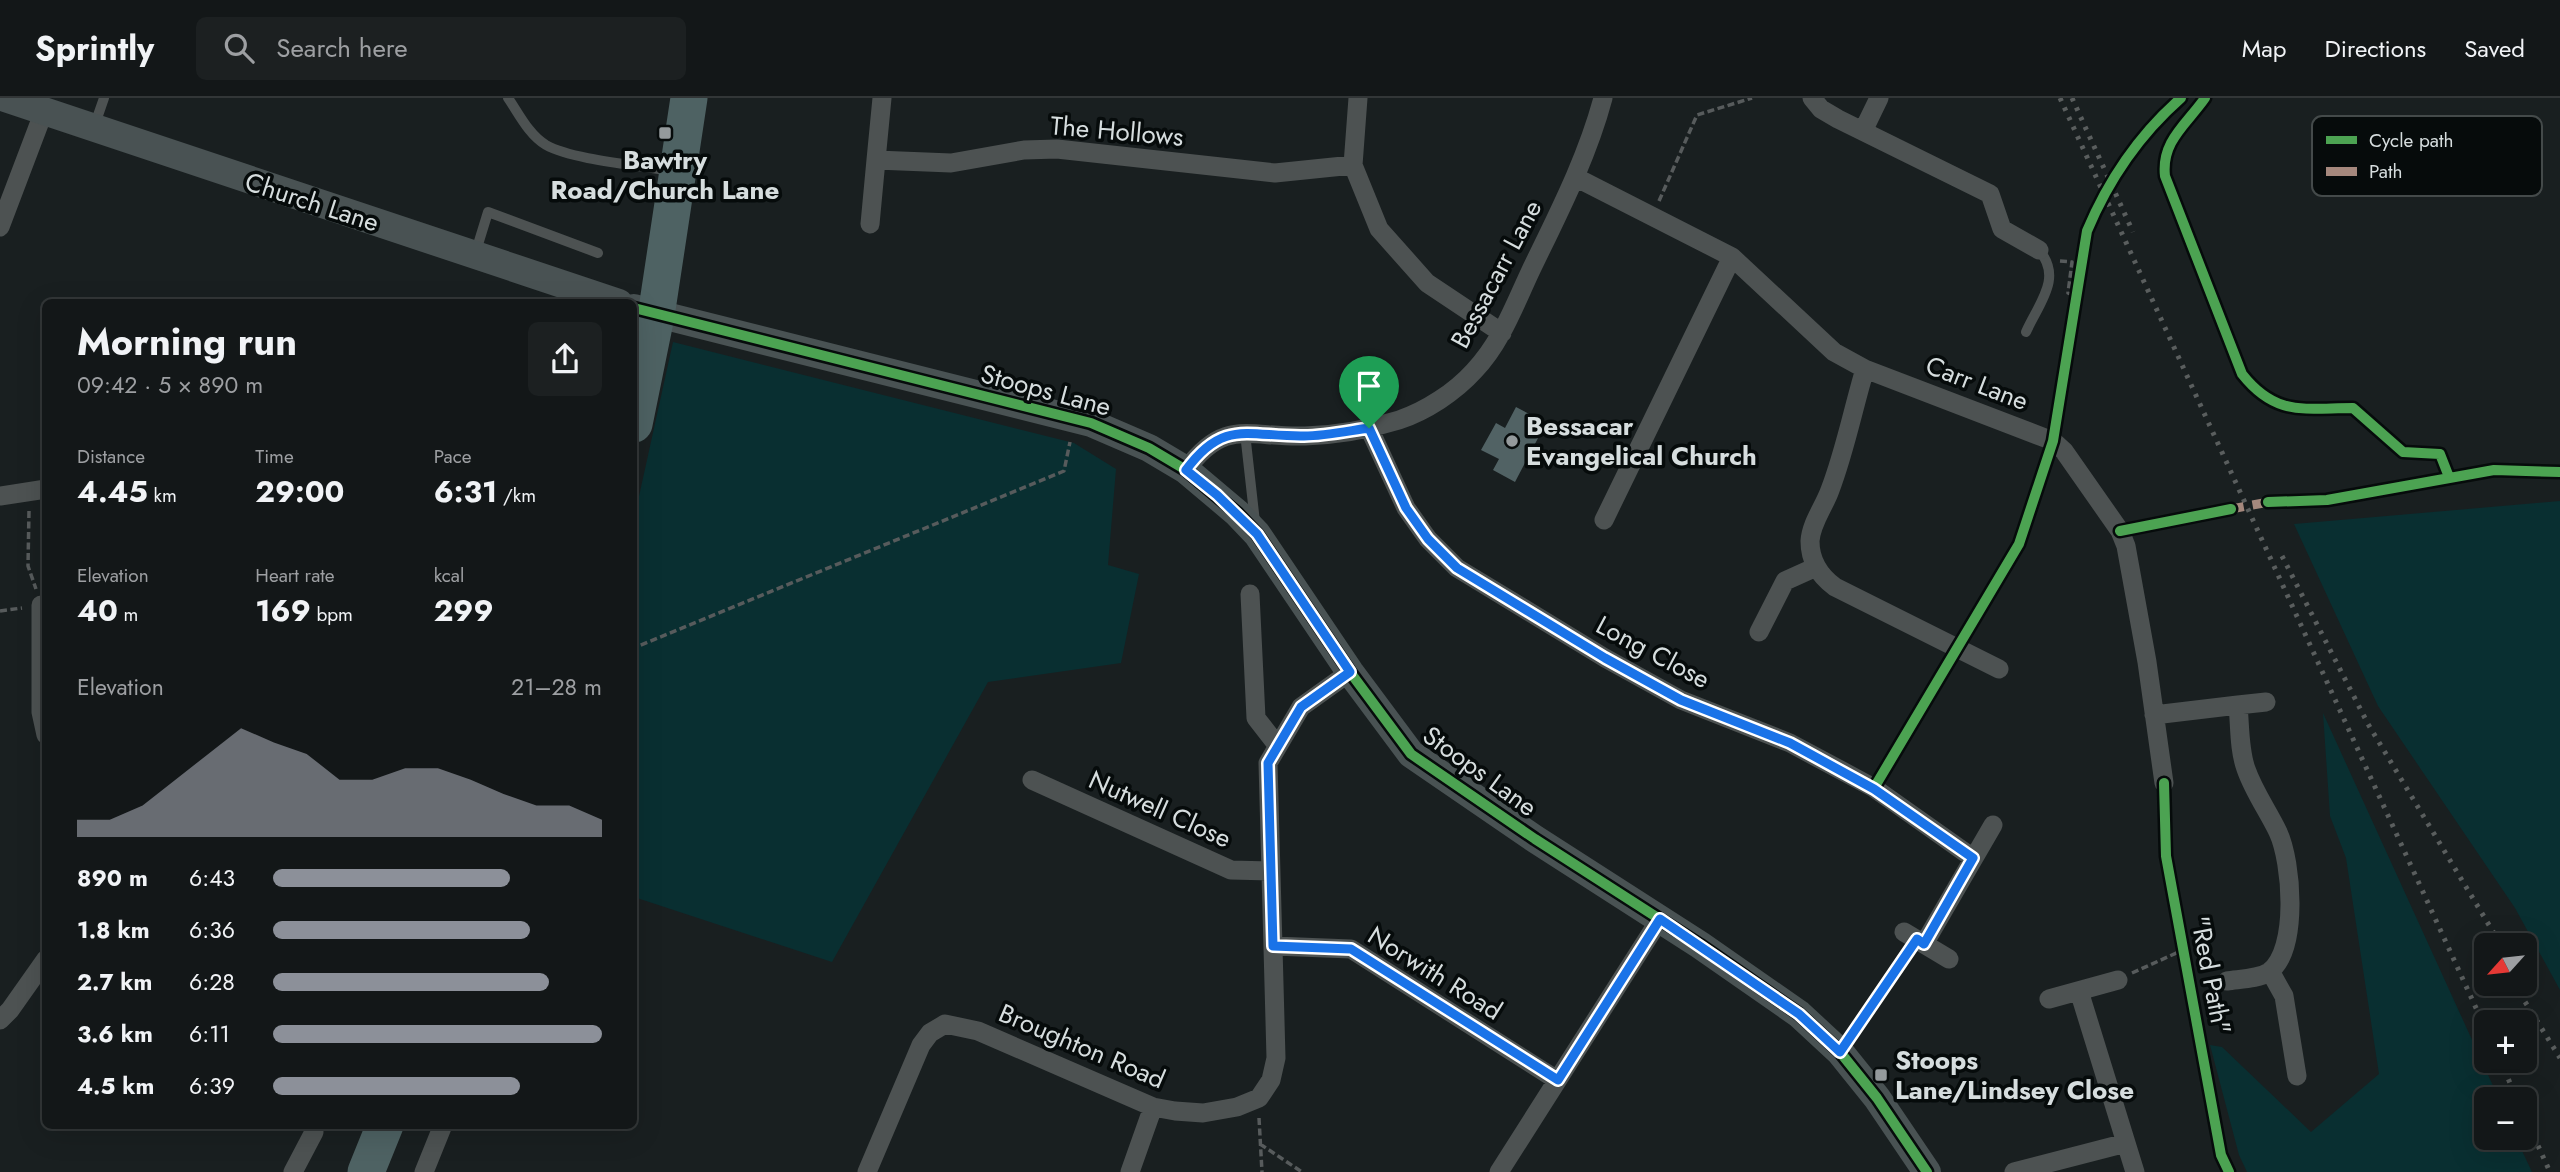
<!DOCTYPE html>
<meta charset="utf-8">
<style>
body{margin:0;font-family:Jost,sans-serif;background:#1c2021;color:#f1f3f6;height:100vh;display:flex;flex-direction:column;font-size:26px;white-space:nowrap}
*{box-sizing:border-box;margin:0}
p{font-size:23px;color:#9d9fa2}
.icon{flex:none;width:38px;height:38px;fill:none;stroke:currentColor;stroke-width:2;stroke-linecap:round;stroke-linejoin:round}
.map{position:relative;flex:1;overflow:hidden}
.side{position:absolute;left:42px;top:201px;width:595px;height:830px;display:flex;flex-direction:column;background:#131718;border-radius:10px;box-shadow:0 7px 28px #0002,0 0 0 2px #323637}
.side>*{flex:none}
.needle{width:46px;rotate:243deg}
.tools{position:absolute;left:2474px;top:835px;display:grid;gap:14px}
.tools a{display:grid;place-items:center;width:63px;height:63px;border-radius:10px;background:#131718;box-shadow:0 7px 28px #0002,0 0 0 2px #323637;font-size:35px}
.pin{position:absolute;display:grid;place-items:center;width:60px;height:60px;color:#fff;margin:-72px -30px;border-radius:50% 50% 50% 0;rotate:-45deg;box-shadow:0 0 7px #0007}
.pin .icon{rotate:45deg}
.round{display:grid;place-items:center;flex:none;width:74px;height:74px;border-radius:10px;background:#1c2021}
.summary{display:flex;align-items:center;justify-content:space-between;height:119px;padding:0 35px}
h1{font-size:38px;font-weight:700;line-height:52px}
.metrics{display:grid;grid-template-columns:repeat(3,1fr);gap:10px;height:119px;padding:7px 35px}
.metrics div{display:grid;align-content:center}
.metrics b{font-size:30px;font-weight:700}
.metrics small{font-size:19px;font-weight:400}
.metrics p{font-size:19px}
.chart{height:196px;padding:14px 35px}
.chart p{display:flex;justify-content:space-between}
.chart svg{width:100%;height:126px;margin-top:7px;fill:#8c9099;opacity:.7}
ul{padding:0 35px;list-style:none;font-size:23px}
li{display:grid;grid-template-columns:112px 84px 1fr;align-items:center;height:52px}
li i{height:18px;border-radius:9px;background:#8c9099}
header{display:flex;align-items:center;gap:42px;box-sizing:border-box;height:98px;padding:0 35px;background:#131718;border-bottom:2px solid #323637}
header strong{font-size:33px}
nav{display:flex;gap:38px;margin-inline-start:auto;font-size:24px}
.search{width:490px;height:63px;background:#1c2021;display:flex;align-items:center;gap:18px;box-sizing:border-box;padding:0 24px;border-radius:10px;color:#9d9fa2;font-size:26px}
.map>svg:first-child{display:block}
.green{fill:#092f31}
.building{fill:#516264}
.lines{fill:none;stroke-linecap:round;stroke-linejoin:round}
.path{stroke:#575b5c;stroke-width:3.5;stroke-dasharray:7 3.5;stroke-linecap:butt}
.lane{stroke:#4d5252;stroke-width:10}
.street{stroke:#4d5252;stroke-width:19}
.secondary{stroke:#495253;stroke-width:28}
.highway{stroke:#4e6263;stroke-width:37}
.rail{stroke:#5a5e5e;stroke-width:5;stroke-dasharray:3.5 7;stroke-linecap:butt}
.quiet{stroke:#a5887d;stroke-width:9;stroke-dasharray:18 9;stroke-linecap:butt}
.cycleway-casing{stroke:#060b0b;stroke-width:15}
.cycleway{stroke:#4ca352;stroke-width:10}
.route-casing{stroke:#fff;stroke-width:14}
.route{stroke:#1a73e8;stroke-width:9}
.poi-dot{fill:#949a9c;stroke:#060b0b;stroke-width:2.5}
.labels{text-anchor:middle;dominant-baseline:central;stroke-width:7;stroke-linejoin:round;paint-order:stroke}
.street-label{font-size:26px;fill:#d6ddde;stroke:#060b0b}
.poi-label{font-size:26px;font-weight:bold;fill:#d6ddde;stroke:#060b0b;text-anchor:start}
.key{fill:#060b0b;stroke:#444a4a;stroke-width:2}
.key-label{font-size:19px;fill:#d6ddde}
</style>
<header>
<strong>Sprintly</strong>
<div class="search"><svg class="icon" aria-label="search" viewBox="0 0 24 24"><circle cx="10" cy="10" r="6"/><path d="M15 15l6 6"/></svg>Search here</div>
<nav><a>Map</a><a>Directions</a><a>Saved</a></nav>
</header>
<div class="map">
<svg width="2560" height="1074" viewBox="0 0 2560 1074">
<rect width="100%" height="100%" fill="#191f20"/>
<path class="green" d="M673,244L1074,345L1116,371L1108,467L1139,476L1121,565L988,584L832,864L634,799V421Z
M2560,403V892L2515,810L2378,608L2294,426Z
M2323,615L2499,1001H2487V1040H2516L2532,1074H2247L2239,1057L2210,947L2222,949L2311,1034L2379,976L2346,760L2330,718Z"/>
<path class="building" d="M1516,309L1546,325L1515,384L1493,372L1499,361L1481,352L1496,325L1505,330Z"/>
<g class="lines">
<path class="path" d="M1659,103L1697,17L1752,0
M2060,163L2072,164L2068,195L2077,199
M29,413L28,468L36,491
M0,513L22,510
M634,554L636,549L1064,373L1070,344
M2132,875L2183,852
M1853,935L1906,857
M1259,1020L1262,1074
M1260,1046L1302,1074"/>
<path class="lane" d="M508,0C519,16 529,37 546,47C573,62 638,67 671,73
M95,26L104,0
M476,153L488,114L598,155
M2026,234C2039,205 2063,180 2039,152
M1245,335L1255,424"/>
<path class="street" d="M882,0L876,62L951,65L1024,52L1057,51L1275,75L1353,67
M1358,0L1353,67L1379,131L1427,185L1502,235
M1812,0L1821,11L1838,21L1990,96L2002,131L2039,152
M1863,33L1879,0
M1575,79L1732,159L1834,254L1865,271L2053,343L2064,353L2120,433L2126,448L2147,564L2164,685
M870,126L876,62
M0,129L44,13
M1865,271C1853,311 1845,353 1830,392C1824,409 1811,425 1810,443C1810,463 1820,478 1835,489L1999,571
M1369,330L1406,410L1428,441L1457,470L1605,560L1681,602L1790,645L1874,690L1973,760
M1186,372C1225,319 1249,340 1305,338C1335,337 1370,331 1399,322C1426,313 1455,294 1474,273C1501,245 1515,206 1531,172C1558,116 1587,60 1603,0
M0,398L46,391
M1604,422L1732,159
M1250,496L1256,620L1277,647
M41,507V614L46,637
M1759,534L1785,483L1816,469
M2238,607L2266,604
M2154,617L2238,607C2240,627 2239,652 2246,671C2254,694 2268,713 2278,734C2292,764 2299,852 2269,874C2258,881 2240,881 2227,883
M1032,682L1231,772L1271,773
M1904,834L1949,861
M1924,846L1993,727
M1274,848L1351,851L1557,982
M2270,873L2284,898L2297,978
M2079,893L2135,1074
M2049,901L2118,882
M0,922L10,912L46,861
M293,1074L314,1034
M424,1074L443,1027
M867,1074L921,947L930,935L945,926L978,933L1153,1009L1175,1013L1203,1015L1237,1009L1259,1000L1271,982L1276,960L1268,665L1301,609L1350,574
M1130,1074L1153,1009
M1499,1074L1660,821
M2014,1074L2126,1045"/>
<path class="secondary" d="M5,0L619,205
M634,210L1091,325L1149,350L1186,372L1237,415L1257,436L1350,574L1411,656L1535,741L1700,847L1799,916L1840,954L1877,1000L1927,1074"/>
<path class="highway" d="M634,326L656,218L689,0
M366,1074L385,1027"/>
<path class="rail" d="M2060,0L2487,934
M2072,0L2133,134
M2282,458L2368,626L2501,847
M2514,886L2560,960
M2500,962L2517,1001
M2525,1019L2550,1074"/>
<path class="quiet" d="M2226,412L2274,403"/>
<defs>
<path id="cycleway" d="M2205,0C2187,26 2161,43 2165,78L2242,276C2276,319 2304,310 2353,310L2403,354L2440,356L2449,379
M634,210L1091,325L1149,350L1186,372L1237,415L1257,436L1350,574L1411,656L1535,741L1700,847L1799,916L1840,954L1877,1000L1927,1074
M2268,404L2327,402L2494,372L2560,374
M2120,433L2231,411
M2164,685L2166,758L2221,1057L2229,1074
M1874,690L2019,446L2053,343L2087,133C2108,83 2140,36 2181,0"/>
</defs>
<use href="#cycleway" class="cycleway-casing"/>
<use href="#cycleway" class="cycleway"/>
</g>
<g class="lines">
<defs>
<path id="route" d="M1369,330L1406,410L1428,441L1457,470L1605,560L1681,602L1790,645L1874,691L1973,760L1924,846L1917,841L1840,954L1799,916L1660,821L1558,982L1351,851L1273,848L1268,665L1301,609L1350,574L1257,436L1217,397L1186,372C1224,320 1249,339 1304,338C1325,338 1348,333 1369,330Z"/>
</defs>
<use href="#route" class="route-casing"/>
<use href="#route" class="route"/>
</g>
<g class="poi-dot">
<rect x="658" y="28" width="14" height="14" rx="3.5"/>
<circle cx="1512" cy="343" r="7"/>
<rect x="1874" y="970" width="14" height="14" rx="3.5"/>
</g>
<g class="labels">
<g class="street-label">
<text transform="translate(1117 33) rotate(5)">The Hollows</text>
<text transform="translate(312 104) rotate(18)">Church Lane</text>
<text transform="translate(1496 176) rotate(-62)">Bessacarr Lane</text>
<text transform="translate(1977 285) rotate(21)">Carr Lane</text>
<text transform="translate(1046 292) rotate(15)">Stoops Lane</text>
<text transform="translate(1653 554) rotate(28)">Long Close</text>
<text transform="translate(1480 673) rotate(36)">Stoops Lane</text>
<text transform="translate(1160 711) rotate(24)">Nutwell Close</text>
<text transform="translate(1435 875) rotate(32)">Norwith Road</text>
<text transform="translate(2211 877) rotate(79)">"Red Path"</text>
<text transform="translate(1082 948) rotate(23)">Broughton Road</text>
</g>
<g class="poi-label">
<text x="665" y="62" text-anchor="middle">Bawtry<tspan x="665" dy="30">Road/Church Lane</tspan></text>
<text x="1526" y="328">Bessacar<tspan x="1526" dy="30">Evangelical Church</tspan></text>
<text x="1895" y="962">Stoops<tspan x="1895" dy="30">Lane/Lindsey Close</tspan></text>
</g>
</g>
<rect x="2312" y="18" width="230" height="80" rx="10" class="key"/>
<rect x="2326" y="38" width="31" height="8" fill="#4ca352"/>
<rect x="2326" y="69" width="31" height="9" fill="#a5887d"/>
<g class="key-label">
<text x="2369" y="49">Cycle path</text>
<text x="2369" y="80">Path</text>
</g>
</svg>
<div class="tools">
<a><svg class="needle" viewBox="-14 -14 28 28"><path d="M0-13l5 13h-10z" fill="#e53935"/><path d="M0 13l5-13h-10z" fill="#9d9fa2"/></svg></a>
<a>+</a>
<a>−</a>
</div>
<div class="pin" style="left:1369px;top:330px;background:#1e9e55"><svg class="icon" aria-label="arrive" viewBox="0 0 24 24"><path d="M6 21V4h12l-3 4 3 4H6"/></svg></div>
<section class="side">
<div class="summary"><div><h1>Morning run</h1><p>09:42 · 5 × 890 m</p></div><a class="round"><svg class="icon" aria-label="share" viewBox="0 0 24 24"><path d="M12 15V3M7 8l5-5 5 5M5 13v7h14v-7"/></svg></a></div>
<div class="metrics">
<div><p>Distance</p><b>4.45<small> km</small></b></div>
<div><p>Time</p><b>29:00</b></div>
<div><p>Pace</p><b>6:31<small> /km</small></b></div>
</div>
<div class="metrics">
<div><p>Elevation</p><b>40<small> m</small></b></div>
<div><p>Heart rate</p><b>169<small> bpm</small></b></div>
<div><p>kcal</p><b>299</b></div>
</div>
<div class="chart"><p><span>Elevation</span>21–28 m</p>
<svg viewBox="0 0 160 44" preserveAspectRatio="none"><path d="M0 44V38L10 38L20 33L30 24L40 15L50 6L60 11L70 15L80 24L90 24L100 20L110 20L120 24L130 29L140 33L150 33L160 38V44z"/></svg>
</div>
<ul>
<li><b>890 m</b>6:43<i style="width:72%"></i></li>
<li><b>1.8 km</b>6:36<i style="width:78%"></i></li>
<li><b>2.7 km</b>6:28<i style="width:84%"></i></li>
<li><b>3.6 km</b>6:11<i style="width:100%"></i></li>
<li><b>4.5 km</b>6:39<i style="width:75%"></i></li>
</ul>
</section>
</div>
